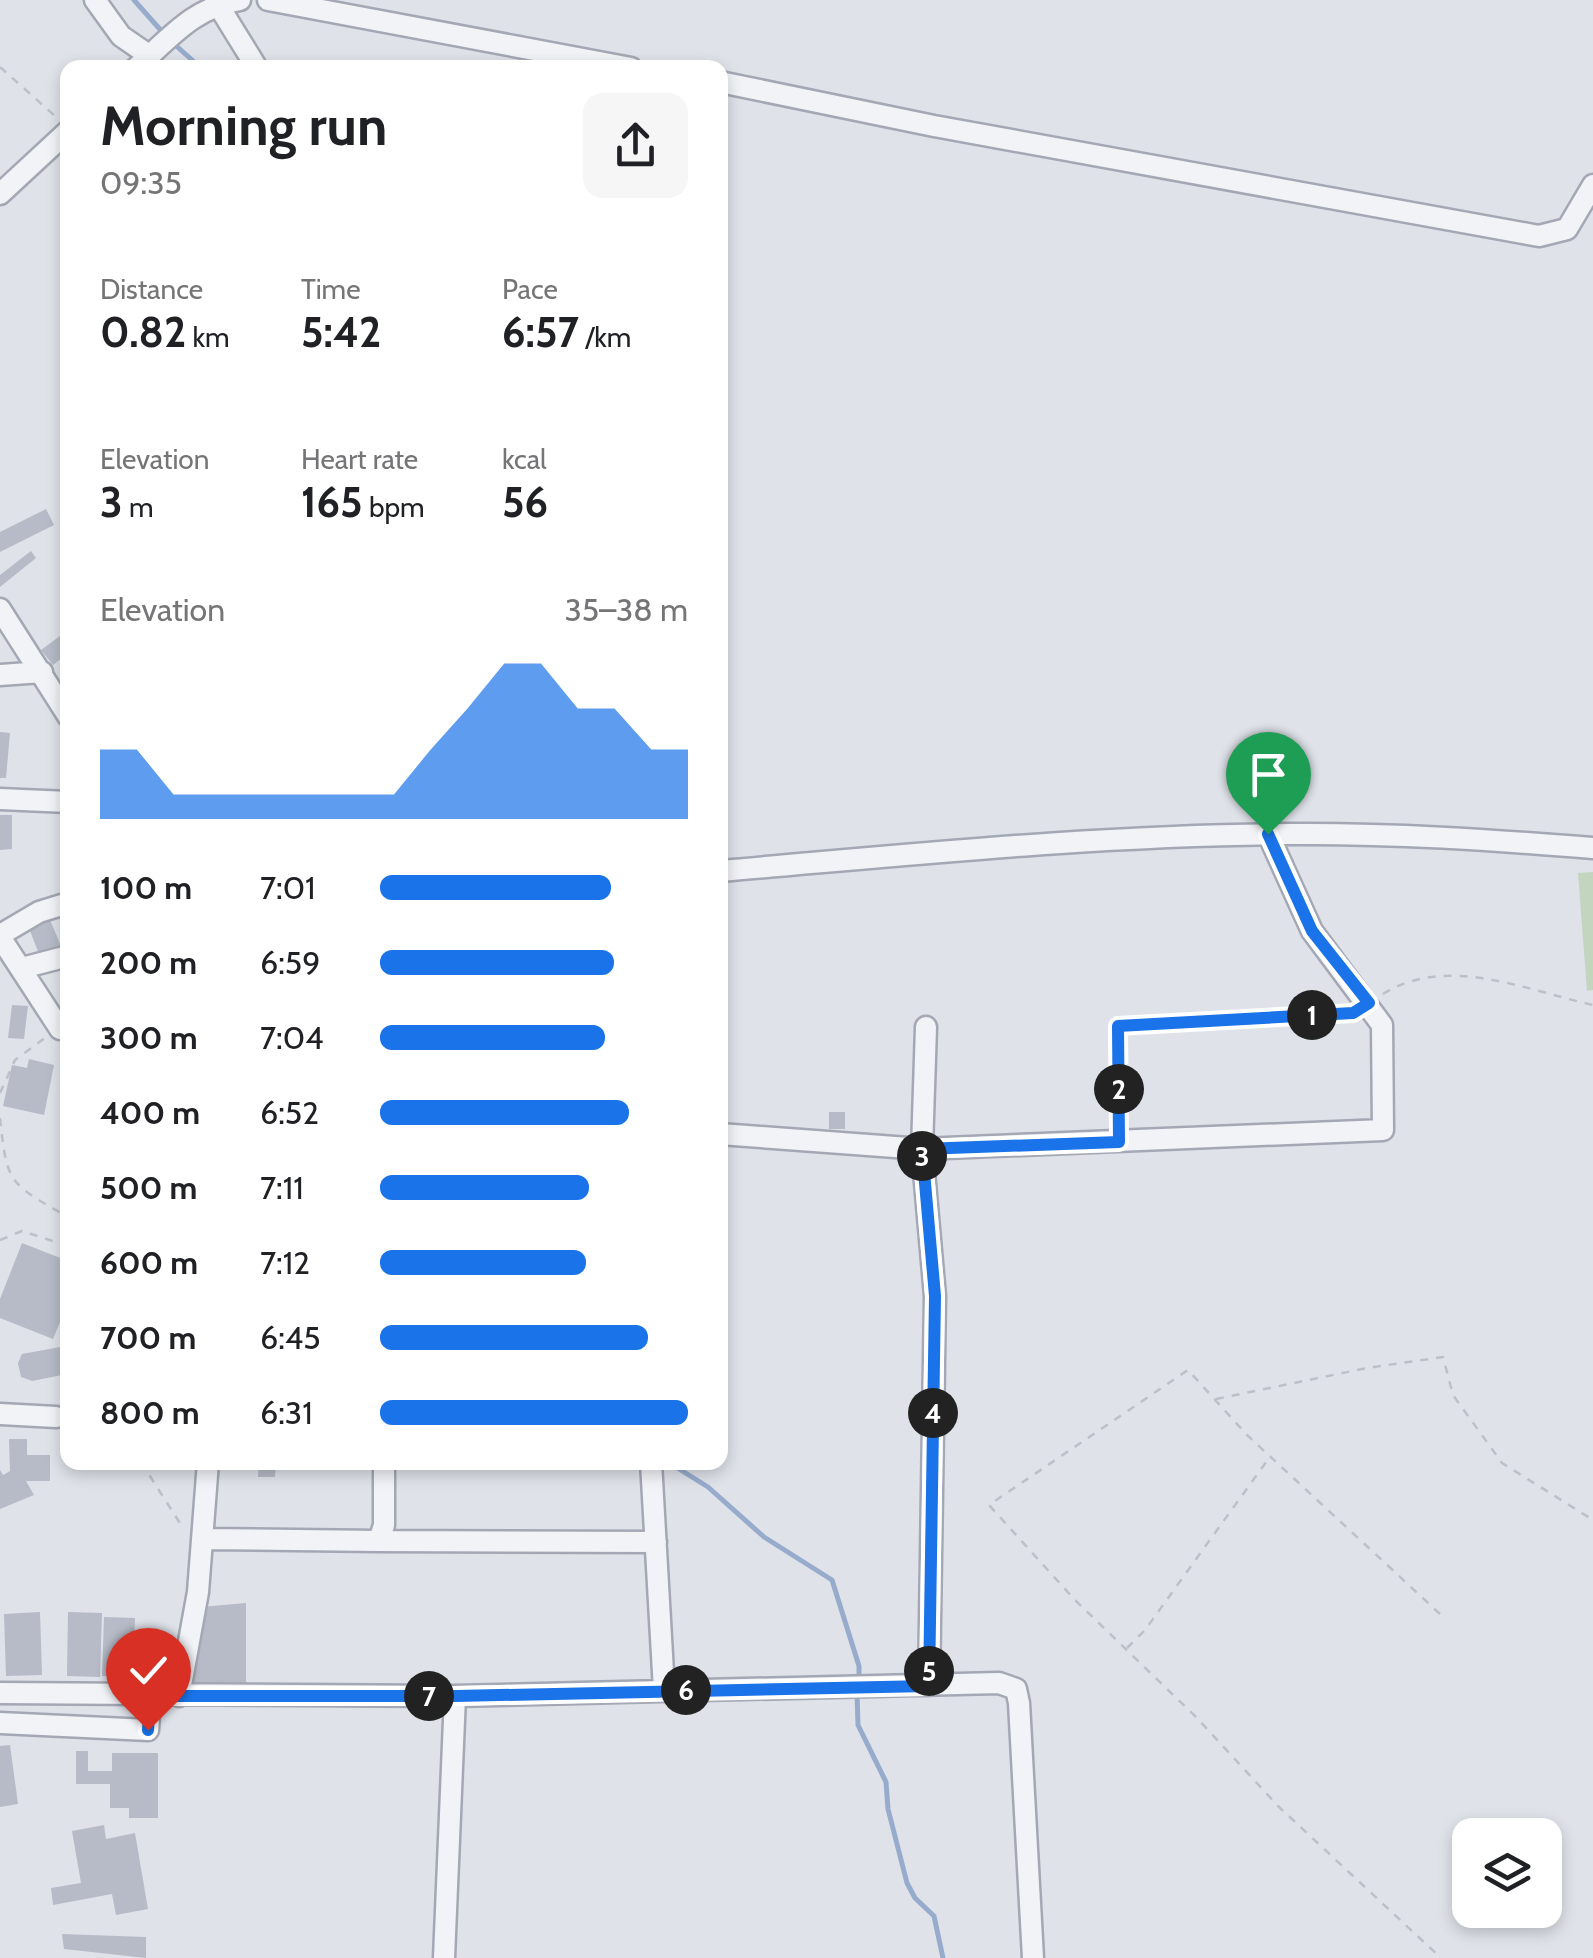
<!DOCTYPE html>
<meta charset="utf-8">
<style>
body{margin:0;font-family:Cabin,sans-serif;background:#f6f6f6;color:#202124;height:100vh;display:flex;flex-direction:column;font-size:38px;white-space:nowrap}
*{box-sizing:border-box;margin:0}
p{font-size:32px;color:#757577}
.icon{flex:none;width:55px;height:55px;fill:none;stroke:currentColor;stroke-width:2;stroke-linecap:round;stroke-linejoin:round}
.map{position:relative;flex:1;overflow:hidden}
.sheet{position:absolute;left:60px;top:60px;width:668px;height:1410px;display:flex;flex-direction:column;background:#fff;border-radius:20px;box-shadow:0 5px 15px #0003}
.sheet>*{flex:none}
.controls{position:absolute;left:1452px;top:1818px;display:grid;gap:20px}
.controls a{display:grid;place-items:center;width:110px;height:110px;border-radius:20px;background:#fff;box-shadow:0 5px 15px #0003;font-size:50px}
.pin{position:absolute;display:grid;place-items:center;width:85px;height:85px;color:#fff;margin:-102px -42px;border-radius:50% 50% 50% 0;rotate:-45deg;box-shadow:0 0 10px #0007}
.pin .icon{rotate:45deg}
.km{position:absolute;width:50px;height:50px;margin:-25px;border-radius:50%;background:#222;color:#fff;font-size:28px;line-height:50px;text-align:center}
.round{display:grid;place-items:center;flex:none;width:105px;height:105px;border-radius:20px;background:#f6f6f6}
.headline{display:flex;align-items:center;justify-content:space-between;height:170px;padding:0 40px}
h1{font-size:55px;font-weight:700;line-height:75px}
.stats{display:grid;grid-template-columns:repeat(3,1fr);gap:15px;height:170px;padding:10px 40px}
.stats div{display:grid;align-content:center}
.stats b{font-size:42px;font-weight:700}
.stats small{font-size:28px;font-weight:400}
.stats p{font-size:28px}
.chart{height:280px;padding:20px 40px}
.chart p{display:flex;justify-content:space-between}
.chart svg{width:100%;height:180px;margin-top:10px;fill:#1a73e8;opacity:.7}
ul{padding:0 40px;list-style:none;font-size:32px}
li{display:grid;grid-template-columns:160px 120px 1fr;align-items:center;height:75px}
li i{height:25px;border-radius:12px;background:#1a73e8}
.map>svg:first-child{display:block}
.green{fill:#c3d4bf}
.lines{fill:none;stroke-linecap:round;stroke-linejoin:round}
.stream{stroke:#97accc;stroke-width:5}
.building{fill:#b6bbc7}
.minor-casing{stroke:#a4a8b4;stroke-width:25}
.path{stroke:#bdc0c8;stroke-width:2.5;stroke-dasharray:8 8;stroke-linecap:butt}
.minor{stroke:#f2f3f7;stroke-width:20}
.route-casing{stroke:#fff;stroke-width:20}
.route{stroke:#1a73e8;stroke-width:12}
</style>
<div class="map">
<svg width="1593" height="1958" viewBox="0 0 1593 1958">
<rect width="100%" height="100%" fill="#dfe2e9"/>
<path class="green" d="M1593,872V990L1587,991L1578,873Z"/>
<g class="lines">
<path class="stream" d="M134,0L165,35
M173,43L201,68
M668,1462L708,1487L764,1537L832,1580L859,1666V1682
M857,1693L858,1725L886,1782L888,1809L907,1883L915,1898L934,1916L943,1958"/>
</g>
<path class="building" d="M46,509L54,525L0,552V532Z
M31,551L36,558L0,587V575Z
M68,630V653L53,665L41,650Z
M0,732L10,733L6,778H0Z
M0,815H12V849L0,850Z
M50,920L62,948L40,957L29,928Z
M12,1005L28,1006L24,1039L8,1038Z
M29,1059L54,1065L44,1115L3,1106L12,1065L27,1068Z
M829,1112H845V1129H829Z
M22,1243L68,1261V1303L53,1339L0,1318V1299Z
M60,1347L68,1351L67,1374L32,1381L21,1377L18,1363L22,1354Z
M9,1439H27V1455H50V1481H26L34,1495L0,1509V1470L3,1475L10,1471Z
M259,1462H276L275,1477H258Z
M246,1603V1683L193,1682L201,1607Z
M40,1612L42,1675L6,1676L4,1614Z
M68,1612L102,1613L100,1677L67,1676Z
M104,1617L135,1618L133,1676H102Z
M139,1645L168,1648L164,1683L135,1680Z
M10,1745L18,1804L0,1807V1746Z
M76,1751H88V1771H112V1753H158V1818H129V1808H110V1784H76Z
M104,1825L106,1839L135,1833L148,1909L116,1915L112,1894L53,1905L51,1888L81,1883L72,1831Z
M62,1934L146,1937V1958L64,1949Z"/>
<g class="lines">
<defs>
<path id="minor" d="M95,0L121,36L150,56
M215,0L257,68
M268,0L631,68
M136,68C171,37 193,8 240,0
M720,82L934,126L1539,236L1567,229L1593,185
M0,194L68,131
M0,609L68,716
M0,675L42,672
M0,799L68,802
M720,871C909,855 1099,835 1289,834C1391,833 1492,840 1593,848
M0,935L39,912L68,903
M0,937L60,1029L68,1018
M22,968L68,956
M926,1027L922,1149L935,1296L929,1685
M720,1134L922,1149L1383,1130L1382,1025L1312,931L1268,834
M0,1414L56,1417
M651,1462L664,1690
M204,1539L379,1541L384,1525V1462
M379,1541L656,1542
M0,1693L455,1696L999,1683L1016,1689L1019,1703L1033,1958
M179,1696L198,1592L208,1462
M0,1723L148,1730L150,1696
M444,1958L455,1696"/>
</defs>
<use href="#minor" class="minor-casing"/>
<path class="path" d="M0,67L55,116
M1383,994C1447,954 1525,990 1593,1005
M0,1093L15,1060L45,1038
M0,1118C7,1185 9,1183 68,1217
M1119,1121L1118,1026L1350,1013
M0,1240L22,1231L62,1244
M1216,1399L1367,1368L1443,1357L1453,1395L1502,1463L1593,1520
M141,1462L183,1528
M1440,1614L1247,1435L1188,1370L989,1505L1074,1599L1196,1717L1278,1806L1441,1958
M1127,1648L1145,1630L1269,1458"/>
<use href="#minor" class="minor"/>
</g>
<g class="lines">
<defs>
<path id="route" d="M148,1730L150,1696H456L929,1686L935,1296L922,1149L1119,1142L1118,1026L1353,1013L1369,1003L1312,931L1268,834"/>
</defs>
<use href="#route" class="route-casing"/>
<use href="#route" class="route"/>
</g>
</svg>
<div class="controls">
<a><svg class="icon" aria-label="layers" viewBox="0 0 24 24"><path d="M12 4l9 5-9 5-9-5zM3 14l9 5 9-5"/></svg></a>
</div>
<div class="pin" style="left:1268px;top:834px;background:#1e9e55"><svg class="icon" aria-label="arrive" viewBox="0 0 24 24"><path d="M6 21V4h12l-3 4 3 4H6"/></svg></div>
<div class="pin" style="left:148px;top:1730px;background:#d93025"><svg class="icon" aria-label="check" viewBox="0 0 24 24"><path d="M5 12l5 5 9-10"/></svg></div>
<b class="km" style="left:1312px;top:1015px">1</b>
<b class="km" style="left:1119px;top:1089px">2</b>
<b class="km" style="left:922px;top:1156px">3</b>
<b class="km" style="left:933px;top:1413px">4</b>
<b class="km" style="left:929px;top:1671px">5</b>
<b class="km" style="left:686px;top:1690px">6</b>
<b class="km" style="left:429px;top:1696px">7</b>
<section class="sheet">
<div class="headline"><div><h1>Morning run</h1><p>09:35</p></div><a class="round"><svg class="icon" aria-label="share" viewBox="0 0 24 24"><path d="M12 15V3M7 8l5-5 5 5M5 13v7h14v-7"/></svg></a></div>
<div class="stats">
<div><p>Distance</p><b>0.82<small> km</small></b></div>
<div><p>Time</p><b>5:42</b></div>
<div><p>Pace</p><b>6:57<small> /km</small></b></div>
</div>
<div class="stats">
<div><p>Elevation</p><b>3<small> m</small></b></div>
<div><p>Heart rate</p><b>165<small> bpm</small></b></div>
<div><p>kcal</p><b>56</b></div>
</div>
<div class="chart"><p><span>Elevation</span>35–38 m</p>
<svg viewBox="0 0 160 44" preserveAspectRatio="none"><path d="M0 44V27L10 27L20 38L30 38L40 38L50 38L60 38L70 38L80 38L90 27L100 17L110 6L120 6L130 17L140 17L150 27L160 27V44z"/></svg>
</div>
<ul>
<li><b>100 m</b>7:01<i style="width:75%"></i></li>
<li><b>200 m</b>6:59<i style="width:76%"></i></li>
<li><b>300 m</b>7:04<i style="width:73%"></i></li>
<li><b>400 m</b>6:52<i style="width:81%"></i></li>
<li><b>500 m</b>7:11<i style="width:68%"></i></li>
<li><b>600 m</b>7:12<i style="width:67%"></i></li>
<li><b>700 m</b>6:45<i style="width:87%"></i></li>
<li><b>800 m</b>6:31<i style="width:100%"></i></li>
</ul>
</section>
</div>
